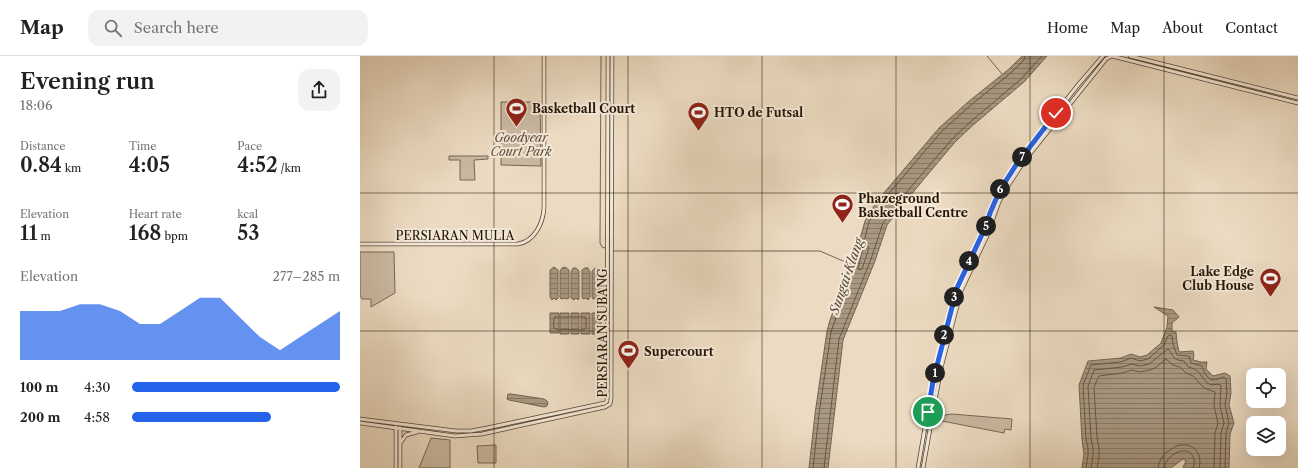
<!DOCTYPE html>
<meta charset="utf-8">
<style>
body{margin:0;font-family:"Libre Caslon Text",serif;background:#f2f2f2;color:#222;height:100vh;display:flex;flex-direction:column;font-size:15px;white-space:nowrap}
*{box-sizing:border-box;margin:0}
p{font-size:13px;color:#767676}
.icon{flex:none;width:22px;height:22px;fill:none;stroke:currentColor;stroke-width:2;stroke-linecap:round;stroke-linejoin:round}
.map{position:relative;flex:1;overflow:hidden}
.panel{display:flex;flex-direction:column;background:#fff;width:360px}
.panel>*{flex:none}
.controls{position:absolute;left:886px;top:312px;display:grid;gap:8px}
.controls a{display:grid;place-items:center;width:40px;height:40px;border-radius:8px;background:#fff;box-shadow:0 4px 16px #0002;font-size:20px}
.pin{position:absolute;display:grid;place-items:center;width:34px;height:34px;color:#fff;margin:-17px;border:2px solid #fff;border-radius:50%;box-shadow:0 1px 4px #0007}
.km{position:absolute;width:20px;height:20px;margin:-10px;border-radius:50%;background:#222;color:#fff;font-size:11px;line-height:20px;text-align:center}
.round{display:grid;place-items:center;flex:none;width:42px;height:42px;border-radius:12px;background:#f2f2f2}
.overview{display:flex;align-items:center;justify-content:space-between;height:68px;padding:0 20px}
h1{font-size:22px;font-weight:600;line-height:30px}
.stats{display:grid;grid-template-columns:repeat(3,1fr);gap:6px;height:68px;padding:4px 20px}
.stats div{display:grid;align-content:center}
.stats b{font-size:20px;font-weight:600}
.stats small{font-size:11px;font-weight:400}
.stats p{font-size:11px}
.chart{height:112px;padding:8px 20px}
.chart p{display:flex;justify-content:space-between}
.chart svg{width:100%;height:72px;margin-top:4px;fill:#2563eb;opacity:.7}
ul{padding:0 20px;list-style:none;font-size:13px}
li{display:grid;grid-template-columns:64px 48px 1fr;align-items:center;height:30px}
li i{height:10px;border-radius:5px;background:#2563eb}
header{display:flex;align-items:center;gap:24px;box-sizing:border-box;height:56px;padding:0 20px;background:#fff;border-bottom:1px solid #e0e0e0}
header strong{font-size:19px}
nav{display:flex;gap:22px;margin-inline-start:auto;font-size:14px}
.search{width:280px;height:36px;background:#f2f2f2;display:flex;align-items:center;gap:10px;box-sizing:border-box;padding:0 14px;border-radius:12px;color:#767676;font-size:15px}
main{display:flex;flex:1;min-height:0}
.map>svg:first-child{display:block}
.green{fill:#cab9a2;stroke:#766754}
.water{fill:url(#water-rules);stroke:#736450}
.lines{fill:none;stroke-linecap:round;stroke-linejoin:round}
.shore{stroke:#665644;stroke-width:1}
.stream{stroke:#736450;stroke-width:1}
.minor-casing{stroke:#554635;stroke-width:4.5}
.minor{stroke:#f3e8d7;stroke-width:3}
.route-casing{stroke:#fff;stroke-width:8}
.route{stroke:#2563eb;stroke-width:5}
.grid{fill:none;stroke:#231506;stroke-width:1;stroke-opacity:0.55}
.labels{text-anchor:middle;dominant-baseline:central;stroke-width:4;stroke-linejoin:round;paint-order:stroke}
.poi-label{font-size:12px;font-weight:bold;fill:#231506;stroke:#f3e8d7;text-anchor:start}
.park-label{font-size:12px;font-style:italic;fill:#5d4e3d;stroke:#f3e8d7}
.street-label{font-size:12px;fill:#231506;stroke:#f3e8d7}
.water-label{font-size:13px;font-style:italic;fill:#584938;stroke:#f3e8d7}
</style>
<header>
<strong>Map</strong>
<div class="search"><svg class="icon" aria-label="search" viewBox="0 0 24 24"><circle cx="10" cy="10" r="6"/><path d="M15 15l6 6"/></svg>Search here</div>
<nav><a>Home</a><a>Map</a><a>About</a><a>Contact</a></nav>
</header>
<main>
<section class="panel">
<div class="overview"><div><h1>Evening run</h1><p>18:06</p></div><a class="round"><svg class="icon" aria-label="share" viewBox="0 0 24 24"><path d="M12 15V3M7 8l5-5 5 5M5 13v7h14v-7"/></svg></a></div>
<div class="stats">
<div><p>Distance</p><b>0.84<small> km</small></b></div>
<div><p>Time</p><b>4:05</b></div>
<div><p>Pace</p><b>4:52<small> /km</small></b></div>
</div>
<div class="stats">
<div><p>Elevation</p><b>11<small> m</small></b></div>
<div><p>Heart rate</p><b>168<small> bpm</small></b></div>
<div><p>kcal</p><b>53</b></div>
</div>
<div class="chart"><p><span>Elevation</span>277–285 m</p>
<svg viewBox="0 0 160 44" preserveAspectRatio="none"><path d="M0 44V14L10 14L20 14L30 10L40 10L50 14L60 22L70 22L80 14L90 6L100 6L110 18L120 30L130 38L140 30L150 22L160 14V44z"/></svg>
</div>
<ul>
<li><b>100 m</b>4:30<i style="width:100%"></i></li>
<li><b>200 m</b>4:58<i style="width:67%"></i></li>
</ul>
</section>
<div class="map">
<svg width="938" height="412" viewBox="0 0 938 412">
<defs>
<pattern id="water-rules" width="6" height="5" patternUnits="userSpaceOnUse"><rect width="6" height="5" fill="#a89882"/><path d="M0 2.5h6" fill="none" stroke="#887b68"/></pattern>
</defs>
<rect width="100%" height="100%" fill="#ecdbc2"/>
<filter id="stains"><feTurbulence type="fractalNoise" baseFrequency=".005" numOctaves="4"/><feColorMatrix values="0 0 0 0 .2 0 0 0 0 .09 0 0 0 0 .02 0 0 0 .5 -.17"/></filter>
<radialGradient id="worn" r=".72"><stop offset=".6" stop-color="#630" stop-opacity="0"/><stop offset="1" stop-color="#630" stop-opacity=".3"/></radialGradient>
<path class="green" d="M141,46H180L181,110L141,109Z
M89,100H128V103L114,104L115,124H100V104H89Z
M0,196H34L35,237L11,251V243H2L0,239Z
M592,358L652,363L651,374L645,373L644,377L582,365V362L585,359Z
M71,382L90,384V412H59Z
M136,389V407H118L117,390Z"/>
<path class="water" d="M662,0H687L664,26L612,70L595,86L554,135L527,169L515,205L483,284L468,412H449L455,358L467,275L470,264L485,224L494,192L500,183L505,165L517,145L579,72L608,46L649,13Z
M194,211L198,214V242L196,244L194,242L192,244L190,241V214Z
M205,211L209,214V242L206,243L205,242L202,243L200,242V215L202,212Z
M213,212H216L219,215V242L218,244L216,242L214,244L211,242V216Z
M225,212H228L230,216V241L228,244L226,242L223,243L222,241V214Z
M235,212L239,213L240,216L241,241L238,244L237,242L233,243L232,241V215Z
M794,251L813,254L819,261L812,267V275L816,276L817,286L819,296L833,295L834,299L833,304L841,306H847L846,313L853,320L865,317L870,320L871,337L869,349L874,367L870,378L869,412H824L823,411L826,405L823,403L811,412H722L724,398L722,384L719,329L728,305L761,302L771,298L780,301L787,299L801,287L807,271L808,260Z
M190,257H199V277H190Z
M200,257H209V278H200Z
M211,257H219V278H211Z
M221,257H230V278H221Z
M232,257H241V278H232Z
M148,338H151L184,343L187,345L188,347L187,350L184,351L149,344L147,343Z"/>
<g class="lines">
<path class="shore" d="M506,190H508L509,192L502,213L499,214L498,212L502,196Z
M195,261H225L226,263V272L224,274L195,273C193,271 193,263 195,261Z
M453,412L459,358L471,276L489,225L497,194L505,182L509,166L520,148L582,75L611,49L652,16L664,4L665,0
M464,412L479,283L511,203L523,167L550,132L592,83L609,67L661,23L682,0
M726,412L728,399V392L726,383L723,329L731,309L761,306L771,302L780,305L788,303L804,289L808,280L810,279L812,280L813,288L817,299L829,300L831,307L842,310C843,315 847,323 853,324C856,324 861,322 864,321L866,323L867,337L865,349L869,367L866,377L865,412
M731,412L733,400V392L731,382L728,330L734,314L762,311L772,308L780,310L789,308L808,293C815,300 811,304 824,305C828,313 829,310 836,314C841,317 843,325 849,328C853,330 857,327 861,329L860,350L864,367L861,377L860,412
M737,412L739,401V392L737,381L734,331L739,320L762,317L772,314L780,316L790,314L795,312L806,303L813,309L820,311L826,317L833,320L844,332L855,336L854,350L858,367L855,377L854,412
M798,412C799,405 802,400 807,396C812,393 816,389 821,389C835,387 843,400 839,412
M804,412C805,404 814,396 822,395C832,393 837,404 833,412"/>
<path class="stream" d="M241,0L240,187L242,191L254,195H460L490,208
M627,0L642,18"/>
<defs>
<path id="minor" d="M752,0L938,47
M770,0L938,42
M0,188H158C175,185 183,167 184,152V0
M0,363L96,375H111L127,372L245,347L247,345L248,0
M0,367L95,380L122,378L245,351L250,348L251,343L252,0
M40,372V412
M41,386L46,379L57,376
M36,412V371
M558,412L573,325L597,232L626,170L639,137L648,121L667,94L718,29L743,0
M563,412L581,312L601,235L627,180L639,146L644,136L665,104L746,3L752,0"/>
</defs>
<use href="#minor" class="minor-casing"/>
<use href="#minor" class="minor"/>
</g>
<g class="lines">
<defs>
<path id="route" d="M568,356L573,325L597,232L626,170L630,157L640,134L656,109L696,57"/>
</defs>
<use href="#route" class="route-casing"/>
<use href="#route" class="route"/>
</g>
<path class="grid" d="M134,0V412M268,0V412M402,0V412M536,0V412M670,0V412M804,0V412M0,137H938M0,275H938"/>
<defs>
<symbol id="stadium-pin" viewBox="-11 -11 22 30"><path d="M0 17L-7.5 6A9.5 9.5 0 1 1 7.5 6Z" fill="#8f2418" stroke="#f3e8d7"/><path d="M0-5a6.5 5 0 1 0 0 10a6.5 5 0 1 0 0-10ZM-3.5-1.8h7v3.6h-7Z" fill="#fff"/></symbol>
</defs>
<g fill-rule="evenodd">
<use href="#stadium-pin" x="144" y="40" width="25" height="34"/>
<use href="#stadium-pin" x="326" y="44" width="25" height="34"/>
<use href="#stadium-pin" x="470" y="136" width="25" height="34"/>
<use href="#stadium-pin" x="898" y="210" width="25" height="34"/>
<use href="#stadium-pin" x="256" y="282" width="25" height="34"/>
</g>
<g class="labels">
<g class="poi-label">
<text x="172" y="52">Basketball Court</text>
<text x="354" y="56">HTO de Futsal</text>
<text x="498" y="142">Phazeground<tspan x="498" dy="14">Basketball Centre</tspan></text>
<text x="894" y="215" text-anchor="end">Lake Edge<tspan x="894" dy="14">Club House</tspan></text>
<text x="284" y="295">Supercourt</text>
</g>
<g class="park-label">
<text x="161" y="81">Goodyear<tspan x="161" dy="14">Court Park</tspan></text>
</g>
<g class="street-label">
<text x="95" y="179">PERSIARAN MULIA</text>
<text transform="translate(242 277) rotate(-90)">PERSIARAN SUBANG</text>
</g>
<g class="water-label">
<text transform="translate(486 220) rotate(-71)">Sungai Klang</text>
</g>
</g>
<rect width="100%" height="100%" filter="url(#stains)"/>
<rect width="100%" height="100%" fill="url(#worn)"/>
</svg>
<div class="controls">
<a><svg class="icon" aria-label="locate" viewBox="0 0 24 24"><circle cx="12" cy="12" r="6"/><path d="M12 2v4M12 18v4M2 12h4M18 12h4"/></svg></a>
<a><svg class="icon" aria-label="layers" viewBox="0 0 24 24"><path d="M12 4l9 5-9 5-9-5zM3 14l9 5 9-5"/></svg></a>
</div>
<div class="pin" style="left:568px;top:356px;background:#1e9e55"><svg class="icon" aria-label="arrive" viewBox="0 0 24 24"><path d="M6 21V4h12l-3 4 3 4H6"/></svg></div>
<div class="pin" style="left:696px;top:57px;background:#d93025"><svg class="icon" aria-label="check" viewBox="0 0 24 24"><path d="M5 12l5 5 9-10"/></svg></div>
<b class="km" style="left:575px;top:317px">1</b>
<b class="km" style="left:584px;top:279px">2</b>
<b class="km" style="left:594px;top:241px">3</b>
<b class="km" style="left:609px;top:205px">4</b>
<b class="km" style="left:626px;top:170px">5</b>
<b class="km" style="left:640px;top:133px">6</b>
<b class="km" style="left:662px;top:101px">7</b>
</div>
</main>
